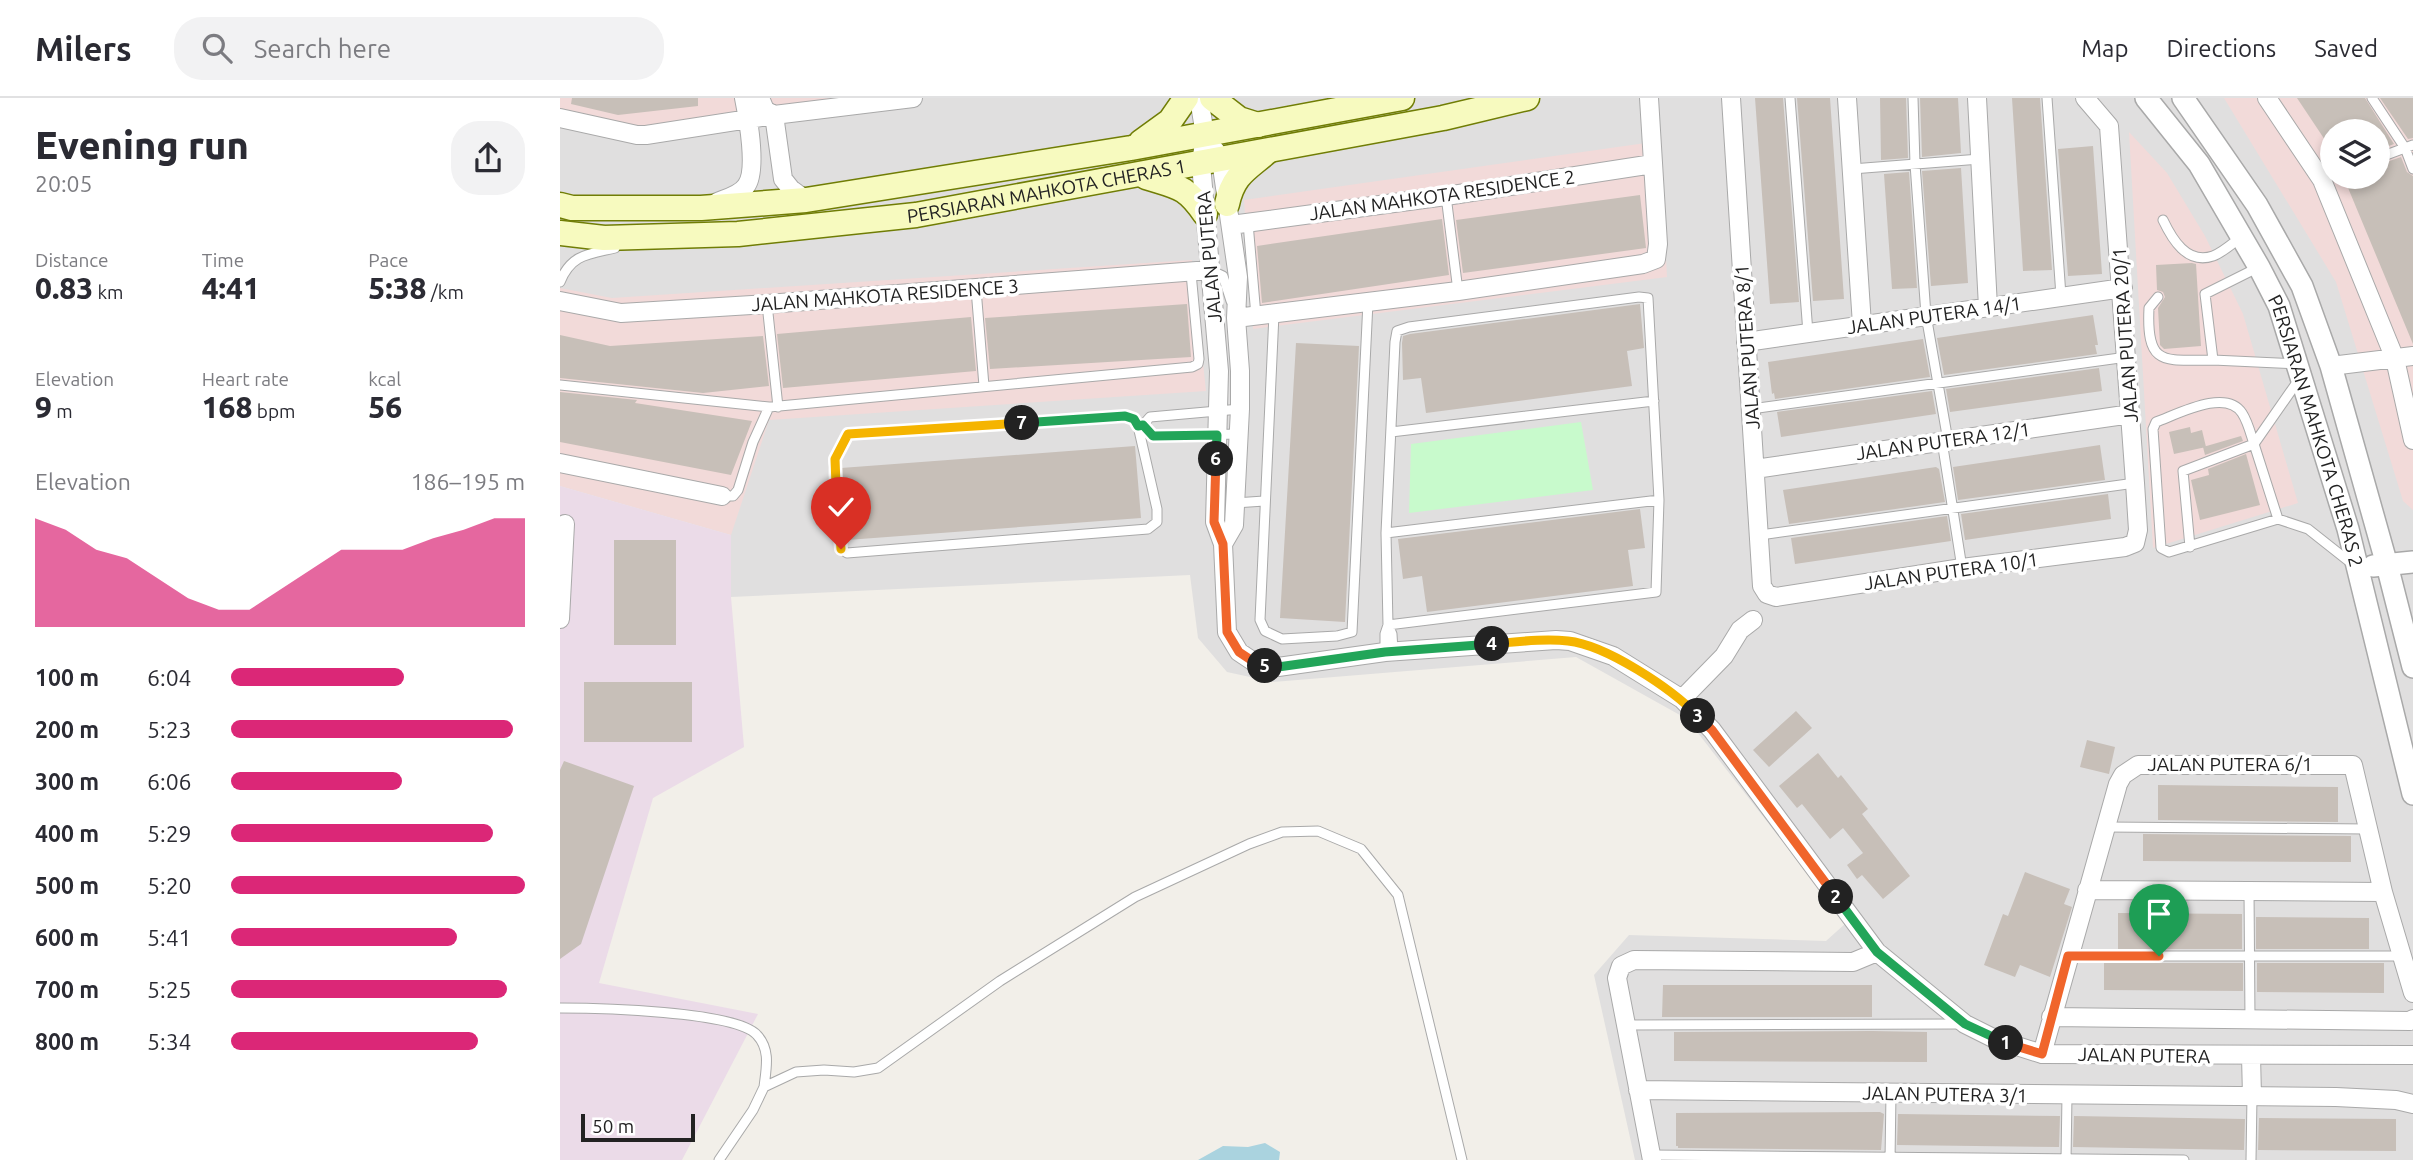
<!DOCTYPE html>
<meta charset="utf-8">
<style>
body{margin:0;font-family:Ubuntu,sans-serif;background:#f2f2f3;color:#2b2b33;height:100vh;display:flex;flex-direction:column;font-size:26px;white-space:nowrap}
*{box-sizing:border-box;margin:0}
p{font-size:23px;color:#7c7c81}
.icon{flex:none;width:38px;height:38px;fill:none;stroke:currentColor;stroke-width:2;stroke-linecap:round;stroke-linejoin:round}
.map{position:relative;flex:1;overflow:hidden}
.drawer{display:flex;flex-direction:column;background:#fff;width:560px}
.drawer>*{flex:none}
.tools{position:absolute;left:1760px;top:21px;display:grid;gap:14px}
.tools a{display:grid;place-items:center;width:70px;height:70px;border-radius:50%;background:#fff;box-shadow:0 4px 10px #0003;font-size:35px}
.scale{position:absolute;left:21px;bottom:18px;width:114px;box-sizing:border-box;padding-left:7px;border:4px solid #222;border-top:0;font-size:19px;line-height:24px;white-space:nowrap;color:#222;-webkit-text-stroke:5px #fff;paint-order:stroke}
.pin{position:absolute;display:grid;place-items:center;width:60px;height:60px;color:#fff;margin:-72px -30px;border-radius:50% 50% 50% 0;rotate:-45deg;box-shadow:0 0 7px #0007}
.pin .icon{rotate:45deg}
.km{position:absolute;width:35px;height:35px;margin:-18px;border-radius:50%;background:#222;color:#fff;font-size:19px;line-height:35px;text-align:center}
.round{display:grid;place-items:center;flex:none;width:74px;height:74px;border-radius:28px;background:#f2f2f3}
.summary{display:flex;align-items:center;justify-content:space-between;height:119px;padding:0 35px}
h1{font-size:38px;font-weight:800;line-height:52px}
.stats{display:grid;grid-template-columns:repeat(3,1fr);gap:10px;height:119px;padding:7px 35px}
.stats div{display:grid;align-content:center}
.stats b{font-size:30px;font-weight:800}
.stats small{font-size:19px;font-weight:400}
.stats p{font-size:19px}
.chart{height:196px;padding:14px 35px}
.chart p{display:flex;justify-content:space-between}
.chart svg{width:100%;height:126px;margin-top:7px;fill:#db2777;opacity:.7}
ul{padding:0 35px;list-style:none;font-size:23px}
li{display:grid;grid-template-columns:112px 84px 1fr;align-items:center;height:52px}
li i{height:18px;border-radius:9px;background:#db2777}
header{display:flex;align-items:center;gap:42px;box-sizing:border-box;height:98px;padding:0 35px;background:#fff;border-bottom:2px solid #e1e1e2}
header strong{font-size:33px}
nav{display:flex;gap:38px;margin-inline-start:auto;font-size:24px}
.search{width:490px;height:63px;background:#f2f2f3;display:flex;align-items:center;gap:18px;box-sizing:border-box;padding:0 24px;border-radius:28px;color:#7c7c81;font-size:26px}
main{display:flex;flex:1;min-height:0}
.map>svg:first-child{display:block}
.residential{fill:#e0dfdf;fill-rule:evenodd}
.commercial{fill:#f2dad9;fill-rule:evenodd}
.industrial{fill:#ebdbe8}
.park{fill:#c8facc}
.water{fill:#aad3df}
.building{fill:#c7bfb8}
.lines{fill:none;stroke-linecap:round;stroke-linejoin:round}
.service-casing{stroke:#a9a9a9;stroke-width:11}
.minor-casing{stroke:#a9a9a9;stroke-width:20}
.tertiary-casing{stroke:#a9a9a9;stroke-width:24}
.secondary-casing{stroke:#707d05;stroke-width:27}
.service{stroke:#fff;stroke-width:9}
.minor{stroke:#fff;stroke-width:18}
.tertiary{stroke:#fff;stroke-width:21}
.secondary{stroke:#f7fabf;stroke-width:24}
.split-1-casing{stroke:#fff;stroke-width:14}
.split-2-casing{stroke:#fff;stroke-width:14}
.split-3-casing{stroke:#fff;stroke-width:14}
.split-4-casing{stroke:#fff;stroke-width:14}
.split-5-casing{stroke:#fff;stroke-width:14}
.split-6-casing{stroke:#fff;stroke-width:14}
.split-7-casing{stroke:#fff;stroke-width:14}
.split-8-casing{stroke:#fff;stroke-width:14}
.split-9-casing{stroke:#fff;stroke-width:14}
.split-1{stroke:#f0652b;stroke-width:9}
.split-2{stroke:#22a559;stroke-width:9}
.split-3{stroke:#f0652b;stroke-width:9}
.split-4{stroke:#f5b400;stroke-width:9}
.split-5{stroke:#22a559;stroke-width:9}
.split-6{stroke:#f0652b;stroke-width:9}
.split-7{stroke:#22a559;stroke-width:9}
.split-8{stroke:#f5b400;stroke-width:9}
.split-9{stroke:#f5b400;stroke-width:9}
.labels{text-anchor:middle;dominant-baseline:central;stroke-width:7;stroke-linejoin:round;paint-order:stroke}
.street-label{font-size:19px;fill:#222;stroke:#fff}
</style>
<header>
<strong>Milers</strong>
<div class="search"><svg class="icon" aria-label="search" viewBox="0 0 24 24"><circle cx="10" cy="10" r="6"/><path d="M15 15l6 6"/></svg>Search here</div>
<nav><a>Map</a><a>Directions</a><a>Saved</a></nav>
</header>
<main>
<section class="drawer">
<div class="summary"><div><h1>Evening run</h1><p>20:05</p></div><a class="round"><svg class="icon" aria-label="share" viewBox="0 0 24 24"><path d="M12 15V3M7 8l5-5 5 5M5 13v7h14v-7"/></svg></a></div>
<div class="stats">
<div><p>Distance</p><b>0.83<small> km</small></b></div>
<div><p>Time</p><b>4:41</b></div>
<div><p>Pace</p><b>5:38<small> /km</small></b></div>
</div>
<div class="stats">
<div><p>Elevation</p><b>9<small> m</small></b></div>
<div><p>Heart rate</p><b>168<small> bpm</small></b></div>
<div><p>kcal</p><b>56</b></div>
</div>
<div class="chart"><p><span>Elevation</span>186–195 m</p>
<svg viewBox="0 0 160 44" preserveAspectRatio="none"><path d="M0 44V6L10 10L20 17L30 20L40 27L50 34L60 38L70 38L80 31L90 24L100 17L110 17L120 17L130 13L140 10L150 6L160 6V44z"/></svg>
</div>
<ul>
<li><b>100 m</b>6:04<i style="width:59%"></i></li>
<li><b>200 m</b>5:23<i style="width:96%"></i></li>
<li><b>300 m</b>6:06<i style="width:58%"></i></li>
<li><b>400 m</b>5:29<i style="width:89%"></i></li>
<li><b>500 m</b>5:20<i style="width:100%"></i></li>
<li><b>600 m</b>5:41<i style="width:77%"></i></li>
<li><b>700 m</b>5:25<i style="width:94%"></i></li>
<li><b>800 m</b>5:34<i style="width:84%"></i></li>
</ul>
</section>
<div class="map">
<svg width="1853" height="1062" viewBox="0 0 1853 1062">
<rect width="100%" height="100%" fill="#f2efe9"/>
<path class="residential" d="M0,0H1853V1062H1075L1034,877L1069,837L1266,843L1286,825L1127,621L1016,559L713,584L667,574L638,540L630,477L171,499V437L0,388ZM1773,33H1818V79H1773Z"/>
<path class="commercial" d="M0,0H316L79,32L0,14Z
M1664,0H1853V412L1843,403L1776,184ZM1773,33H1818V79H1773Z
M1569,34L1607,75L1645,138L1683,216L1738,405L1593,450Z
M1100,43L1107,179L693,231L684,102Z
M632,162L646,293L209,322L171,437L0,388V190L52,200Z"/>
<path class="industrial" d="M0,388L171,437V499L184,649L93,700L39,885L198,916L122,1062H0Z"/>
<path class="park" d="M1021,324L1033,392L849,415L851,346Z"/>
<path class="water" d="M705,1045L720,1054L719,1062H638L663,1048L688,1049Z"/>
<path class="building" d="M12,0H138V8L58,17L11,6Z
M1195,0H1223L1239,204L1210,206Z
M1237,0H1270L1284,201L1253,203Z
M1320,0H1346L1348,60L1321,62Z
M1360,0H1398L1401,55L1362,59Z
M1452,0H1480L1492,172L1463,173Z
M1737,0H1805L1834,46L1818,52V33H1773V54Z
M1820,0H1853V40L1848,41Z
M1533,48L1542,176L1508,178L1498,51Z
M1841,59L1847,74L1853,78V246L1786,85L1802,79H1818V67Z
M1401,70L1408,185L1371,188L1362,73Z
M1349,74L1357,190L1332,191L1324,76Z
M1080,97L1086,150L903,175L896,122Z
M882,121L889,177L702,205L697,148Z
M1632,165L1636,166L1641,248L1604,251L1600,247L1598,210L1605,199L1603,194L1597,192L1596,167Z
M627,206L631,259L430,271L425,220Z
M1080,206L1084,250L1067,253L1072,288L866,315L861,280L843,282L842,245L843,238L850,236Z
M1533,217L1538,247H1535L1537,256L1384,277L1377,240Z
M411,219L416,273L223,290L217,236Z
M0,237L50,248L203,238L209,288L143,295L0,280Z
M1363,241L1370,279L1215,301L1214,295L1212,296L1208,264Z
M736,245L799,248L785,524L720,520Z
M1539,270L1542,293L1390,314L1386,291Z
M1372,293L1376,316L1221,339L1217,314Z
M0,294L77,302L75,305L192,323L171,377L0,344Z
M1630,329L1631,335L1642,332L1646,349L1614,356L1609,334Z
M1681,338L1683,343L1645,357L1643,349Z
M1540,347L1545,382L1398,402L1393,369Z
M575,348L581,420L287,442L281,370Z
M1686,356L1700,407L1640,422L1631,382L1649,377L1648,371Z
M1376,369L1379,371L1385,404L1229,426L1223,392Z
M1548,396L1551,421L1405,442L1401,416Z
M1080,411L1085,450L1068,452L1073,488L867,514L862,478L843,481L838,441Z
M1387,418L1391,443L1235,466L1231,440Z
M54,442H116V547H54Z
M24,584H132V644H24Z
M1236,613L1252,630L1209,669L1193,652Z
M1527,642L1555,649L1549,676L1520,669Z
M1258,655L1278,680L1281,677L1308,711L1302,716L1350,778L1323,801L1302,777L1297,781L1287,767L1303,755L1283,730L1270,741L1242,706L1237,710L1219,688Z
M4,663L74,688L21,846L0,861V672Z
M1598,687L1778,689V724L1598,722Z
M1583,736L1791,738V764L1583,763Z
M1465,774L1510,791L1504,806L1512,809L1490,879L1460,867L1455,879L1424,867L1443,816L1448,818Z
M1558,815L1682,816V851H1558Z
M1696,819L1809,820V851H1696Z
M1544,865H1683V893L1544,892Z
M1697,865H1824V895L1697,894Z
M1103,887H1312V919H1102Z
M1312,933L1367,934V964L1114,963V934Z
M1320,1014L1324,1016L1321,1052L1118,1050V1048H1116V1015Z
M1338,1016L1500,1018L1499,1049L1337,1047Z
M1514,1018L1685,1021L1684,1052L1513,1049Z
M1699,1020L1836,1021V1053L1698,1052Z"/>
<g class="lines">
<defs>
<path id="service" d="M1230,0L1248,235
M1353,0L1355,66L1366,217L1388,343
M1487,0L1501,198
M1812,0L1845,50L1853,71
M1818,60L1853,47
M1292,71L1420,61
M886,98L898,193
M1603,122C1612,141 1627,167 1653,158C1662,155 1673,145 1681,139
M688,125L696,218
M1699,169L1645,196L1653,262L1736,266
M650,172L663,178L671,203
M0,184C11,156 29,156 55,150
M416,191L424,288
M1598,199L1589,210C1586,270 1605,262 1653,262
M207,206L218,309
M714,216L700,522L705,533L722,541L777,538L792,534L808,204
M1740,280L1694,346L1718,421L1748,431L1791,465
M0,287L209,309L632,269L638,266L639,261L631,175
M1191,311L1567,259
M565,318L574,321L578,328L597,411V424L588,431L287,455L281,451L274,369L275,361L288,336Z
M583,327L593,338L678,336
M578,328L583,327L590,319L680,311
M831,334L1094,303
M1382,343L1402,470
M162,398H173L178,392L193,344L209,309
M675,405L704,403
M826,435L1099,402
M1200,437L1575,385
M1630,449L1623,373L1694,346C1691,337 1688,324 1682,315C1666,290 1618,316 1596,324L1593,331L1601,450L1609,454L1718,421
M828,527L832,536L833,553
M825,554V536L828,527L826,435L835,244L837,233L849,229L1079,199L1088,200L1099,402L1096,494L828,527
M1546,729L1808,731
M1689,793L1690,921
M1508,858H1843
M0,910C35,910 176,913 197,937C211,952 206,971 204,989
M1067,927L1401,926
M1091,1057L1624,1062
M159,1062L193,1012L204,989L236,974L264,972L294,974L318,970L440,883L575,799L689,746L722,734L758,733L801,751L838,797L902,1062
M1330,1062L1331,995
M1506,1062L1507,997
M1691,1062L1692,998"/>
<path id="minor" d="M200,0L205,12L214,17L223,81L231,91L246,102
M639,0L645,37L641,66L659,273L655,424L663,446L667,534L679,554L697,566L718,569L825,554L996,542L1010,543L1053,558L1122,601L1152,632L1317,854L1405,926L1435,941L1482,956L1853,957
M1171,0L1202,488L1207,496
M1287,0L1302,227
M1417,0L1428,209
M1707,0L1762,82L1835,261L1853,342
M0,20L77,37H86L214,17L353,0
M655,52L661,62L678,179L676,220L680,273V311L674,427L663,446
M157,104C167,100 180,97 186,88C198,73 188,20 184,0
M671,127L886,98L1093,66
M0,203L61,215L207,206L650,172
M676,220L898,193L1083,166L1096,161L1098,146L1089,0
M1186,244L1563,190
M1771,268L1853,258
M0,365L162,398
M1195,371L1571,316
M1207,496L1216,499L1402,470L1565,449L1575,445L1578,432L1575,385L1549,28L1525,0
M0,521L5,426
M1122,601L1164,558L1180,532L1193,522
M1527,792L1823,794
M1491,919L1850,923L1853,921
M1482,956L1558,686L1563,677L1578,667H1793L1823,794L1853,895
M1691,958L1692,998
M1078,992L1776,999L1836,1002L1853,1006
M1092,1062L1057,880L1061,868L1074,862L1293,864L1317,854"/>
<g id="tertiary">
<path id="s1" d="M1586,0L1639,66L1699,169L1719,208L1788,431L1853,696"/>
<path d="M1623,0L1697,107L1742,188L1771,268L1827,467L1853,569"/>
<path d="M1813,468L1853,464"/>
</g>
<g id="secondary">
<path d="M652,0L679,21L698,27"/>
<path d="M581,44L610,23L626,0"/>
<path d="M586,79C618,89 626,88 645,116"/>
<path d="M667,106C673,77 686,72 707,54"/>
<path d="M0,107L12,110H141L246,102L571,50L842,0"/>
<path id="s2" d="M0,135L44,140L178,136L356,117L883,20L967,0"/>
</g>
</defs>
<use href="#service" class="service-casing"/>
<use href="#minor" class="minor-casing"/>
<use href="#tertiary" class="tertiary-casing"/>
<use href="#secondary" class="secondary-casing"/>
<use href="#service" class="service"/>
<use href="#minor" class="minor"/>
<use href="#tertiary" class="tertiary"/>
<use href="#secondary" class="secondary"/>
</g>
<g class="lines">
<defs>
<path id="split-1" d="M1446,945L1482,956L1508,858H1599"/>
<path id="split-2" d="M1276,799L1317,854L1405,926L1446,945"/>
<path id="split-3" d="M1138,618L1152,632L1276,799"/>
<path id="split-4" d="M932,546C956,544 983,540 1008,543C1046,547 1111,590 1138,618"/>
<path id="split-5" d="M705,568L718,569L825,554L932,546"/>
<path id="split-6" d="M656,361L654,424L663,446L667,534L679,554L697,566L705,568"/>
<path id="split-7" d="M462,325L565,318L574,321L578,328L583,327L593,338L657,337L656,361"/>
<path id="split-8" d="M276,387L275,361L288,336L462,325"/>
<path id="split-9" d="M276,387L281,451"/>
</defs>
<use href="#split-1" class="split-1-casing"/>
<use href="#split-2" class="split-2-casing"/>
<use href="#split-3" class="split-3-casing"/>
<use href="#split-4" class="split-4-casing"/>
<use href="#split-5" class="split-5-casing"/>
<use href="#split-6" class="split-6-casing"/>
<use href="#split-7" class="split-7-casing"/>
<use href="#split-8" class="split-8-casing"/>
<use href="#split-9" class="split-9-casing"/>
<use href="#split-1" class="split-1"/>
<use href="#split-2" class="split-2"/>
<use href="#split-3" class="split-3"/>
<use href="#split-4" class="split-4"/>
<use href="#split-5" class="split-5"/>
<use href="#split-6" class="split-6"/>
<use href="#split-7" class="split-7"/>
<use href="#split-8" class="split-8"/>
<use href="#split-9" class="split-9"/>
</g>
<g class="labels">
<g class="street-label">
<text stroke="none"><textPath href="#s2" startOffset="490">PERSIARAN MAHKOTA CHERAS 1</textPath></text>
<text transform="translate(882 97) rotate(-8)">JALAN MAHKOTA RESIDENCE 2</text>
<text transform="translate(649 159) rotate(-95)">JALAN PUTERA</text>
<text transform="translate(325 197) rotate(-4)">JALAN MAHKOTA RESIDENCE 3</text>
<text transform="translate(1374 217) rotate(-8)">JALAN PUTERA 14/1</text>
<text transform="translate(1565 237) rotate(-94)">JALAN PUTERA 20/1</text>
<text transform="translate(1187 249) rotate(-94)">JALAN PUTERA 8/1</text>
<text stroke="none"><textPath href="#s1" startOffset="378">PERSIARAN MAHKOTA CHERAS 2</textPath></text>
<text transform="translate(1383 343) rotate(-8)">JALAN PUTERA 12/1</text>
<text transform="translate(1391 473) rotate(-8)">JALAN PUTERA 10/1</text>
<text x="1670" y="666">JALAN PUTERA 6/1</text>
<text transform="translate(1584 957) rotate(1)">JALAN PUTERA</text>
<text transform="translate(1385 996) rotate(1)">JALAN PUTERA 3/1</text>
</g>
</g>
</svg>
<div class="tools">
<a><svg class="icon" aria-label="layers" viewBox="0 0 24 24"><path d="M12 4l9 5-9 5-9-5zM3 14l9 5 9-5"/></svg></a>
</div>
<div class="scale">50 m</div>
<div class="pin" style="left:1599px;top:858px;background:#1e9e55"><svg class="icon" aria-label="arrive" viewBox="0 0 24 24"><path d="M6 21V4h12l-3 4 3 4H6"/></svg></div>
<div class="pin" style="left:281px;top:451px;background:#d93025"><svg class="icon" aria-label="check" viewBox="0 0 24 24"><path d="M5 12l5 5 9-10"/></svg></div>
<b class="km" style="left:1446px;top:945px">1</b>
<b class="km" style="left:1276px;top:799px">2</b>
<b class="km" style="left:1138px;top:618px">3</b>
<b class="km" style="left:932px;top:546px">4</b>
<b class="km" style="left:705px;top:568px">5</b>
<b class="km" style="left:656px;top:361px">6</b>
<b class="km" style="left:462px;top:325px">7</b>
</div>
</main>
